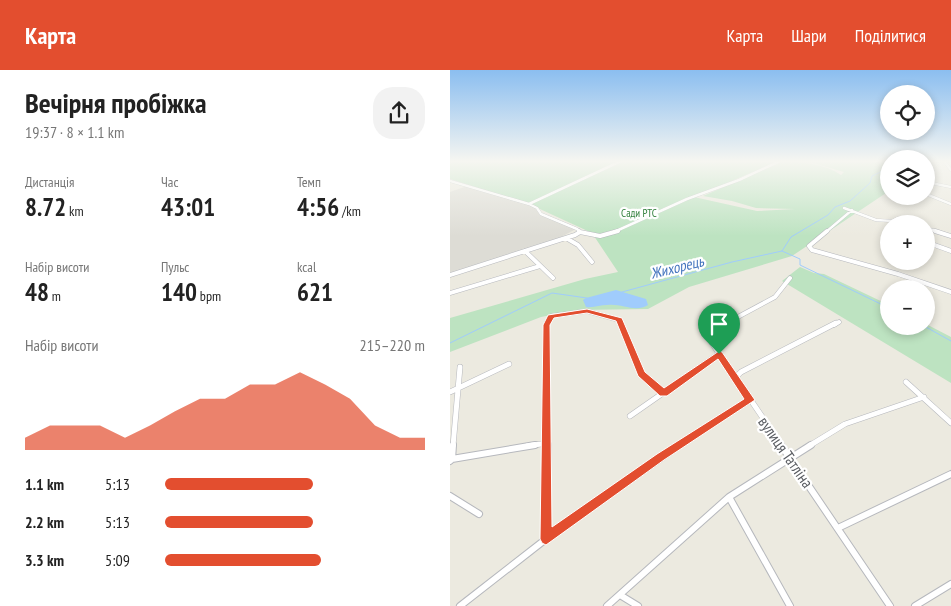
<!DOCTYPE html>
<html lang="uk">
<meta charset="utf-8">
<style>
body{margin:0;font-family:"PT Sans Narrow",sans-serif;background:#f2f2f2;color:#222;height:100vh;display:flex;flex-direction:column;font-size:19px;white-space:nowrap}
*{box-sizing:border-box;margin:0}
p{font-size:16px;color:#767676}
.icon{flex:none;width:28px;height:28px;fill:none;stroke:currentColor;stroke-width:2;stroke-linecap:round;stroke-linejoin:round}
.map{position:relative;flex:1;overflow:hidden}
.panel{display:flex;flex-direction:column;background:#fff;width:450px}
.panel>*{flex:none}
.controls{position:absolute;left:430px;top:15px;display:grid;gap:10px}
.controls a{display:grid;place-items:center;width:55px;height:55px;border-radius:50%;background:#fff;box-shadow:0 2px 8px #0003;font-size:25px}
.pin{position:absolute;display:grid;place-items:center;width:42px;height:42px;color:#fff;margin:-51px -21px;border-radius:50% 50% 50% 0;rotate:-45deg;box-shadow:0 0 5px #0007}
.pin .icon{rotate:45deg}
.round{display:grid;place-items:center;flex:none;width:52px;height:52px;border-radius:20px;background:#f2f2f2}
.summary{display:flex;align-items:center;justify-content:space-between;height:85px;padding:0 25px}
h1{font-size:28px;font-weight:700;line-height:38px}
.metrics{display:grid;grid-template-columns:repeat(3,1fr);gap:8px;height:85px;padding:5px 25px}
.metrics div{display:grid;align-content:center}
.metrics b{font-size:25px;font-weight:700}
.metrics small{font-size:14px;font-weight:400}
.metrics p{font-size:14px}
.chart{height:140px;padding:10px 25px}
.chart p{display:flex;justify-content:space-between}
.chart svg{width:100%;height:90px;margin-top:5px;fill:#e34e2f;opacity:.7}
ul{padding:0 25px;list-style:none;font-size:16px}
li{display:grid;grid-template-columns:80px 60px 1fr;align-items:center;height:38px}
li i{height:12px;border-radius:6px;background:#e34e2f}
header{display:flex;align-items:center;gap:30px;box-sizing:border-box;height:70px;padding:0 25px;background:#e34e2f;color:#fff}
header strong{font-size:24px}
nav{display:flex;gap:28px;margin-inline-start:auto;font-size:18px}
main{display:flex;flex:1;min-height:0}
.map>svg:first-child{display:block}
.industrial{fill:#dddcd5}
.green{fill:#bde3c1}
.water{fill:#a0ccfc}
.lines{fill:none;stroke-linecap:round;stroke-linejoin:round}
.stream{stroke:#a0ccfc;stroke-width:1}
.minor-far3-casing{stroke:#b6b8bd;stroke-width:3}
.minor-far2-casing{stroke:#b6b8bd;stroke-width:5}
.minor-far1-casing{stroke:#b6b8bd;stroke-width:6}
.minor-casing{stroke:#b6b8bd;stroke-width:8}
.minor-far3{stroke:#fff;stroke-width:2.5}
.minor-far2{stroke:#fff;stroke-width:4}
.minor-far1{stroke:#fff;stroke-width:5}
.minor{stroke:#fff;stroke-width:6}
.route{fill:#e34e2f;stroke:#fff;fill-rule:evenodd}
.labels{text-anchor:middle;dominant-baseline:central;stroke-width:4.5;stroke-linejoin:round;paint-order:stroke}
.far-park-label{font-size:11px;fill:#378341;stroke:#fff}
.water-label{font-size:15px;font-style:italic;fill:#4474be;stroke:#fff}
.near-street-label{font-size:16px;fill:#595c61;stroke:#fff}
</style>
<header>
<strong>Карта</strong>
<nav><a>Карта</a><a>Шари</a><a>Поділитися</a></nav>
</header>
<main>
<section class="panel">
<div class="summary"><div><h1>Вечірня пробіжка</h1><p>19:37 · 8 × 1.1 km</p></div><a class="round"><svg class="icon" aria-label="share" viewBox="0 0 24 24"><path d="M12 15V3M7 8l5-5 5 5M5 13v7h14v-7"/></svg></a></div>
<div class="metrics">
<div><p>Дистанція</p><b>8.72<small> km</small></b></div>
<div><p>Час</p><b>43:01</b></div>
<div><p>Темп</p><b>4:56<small> /km</small></b></div>
</div>
<div class="metrics">
<div><p>Набір висоти</p><b>48<small> m</small></b></div>
<div><p>Пульс</p><b>140<small> bpm</small></b></div>
<div><p>kcal</p><b>621</b></div>
</div>
<div class="chart"><p><span>Набір висоти</span>215–220 m</p>
<svg viewBox="0 0 160 44" preserveAspectRatio="none"><path d="M0 44V38L10 32L20 32L30 32L40 38L50 32L60 25L70 19L80 19L90 12L100 12L110 6L120 12L130 19L140 32L150 38L160 38V44z"/></svg>
</div>
<ul>
<li><b>1.1 km</b>5:13<i style="width:57%"></i></li>
<li><b>2.2 km</b>5:13<i style="width:57%"></i></li>
<li><b>3.3 km</b>5:09<i style="width:60%"></i></li>
</ul>
</section>
<div class="map">
<svg width="501" height="536" viewBox="0 0 501 536">
<rect width="100%" height="100%" fill="#eceae0"/>
<path class="industrial" d="M17,116L78,134L86,139L90,144L126,159L109,168L0,203V122Z"/>
<path class="green" d="M0,91H329L244,127L307,141L345,139L306,138L282,131L253,126L334,91C352,91 377,95 391,105L394,102L356,91H439V121L342,186L239,217L198,239L128,240L91,247L0,282V248L135,209L168,202L142,163L79,134L0,109Z
M350,197L364,203L374,204L439,235V256H476V254L501,267V313L332,211Z"/>
<path class="water" d="M166,220L196,229L198,235C185,243 172,233 157,235C150,235 144,238 136,237L133,230L136,228Z"/>
<g class="lines">
<path class="stream" d="M332,181L350,189V195L439,238
M172,222L282,192L332,181L341,167L378,145L385,137L400,131L420,113L422,106L439,98
M474,256L501,271
M0,273L102,223L137,228"/>
<defs>
<path id="minor-far3" d="M494,91L501,100
M0,111L79,134L87,138L91,144L127,159L130,162
M476,112L501,117
M476,124L501,134
M79,134L171,91
M394,138L426,150L442,151
M476,158L489,162
M439,160L436,159L442,151L448,148L464,154
M164,162L237,129L289,110L330,91
M376,162L402,140"/>
<path id="minor-far2" d="M377,161L359,176L362,180L448,204L501,222
M485,161L501,166
M130,162L150,166L168,161
M116,168L128,175L142,192
M476,172L501,181
M75,181L103,208
M0,205L125,165L130,162L129,161
M0,223L90,196
M96,255L101,246L137,241L169,250L171,255
M273,255L325,227L340,208
M384,255L389,252"/>
<path id="minor-far1" d="M97,253L98,376
M170,253L191,304L213,323
M276,253L256,264L332,376
M285,308L291,302L386,253
M456,312L501,353
M0,322L59,294
M180,346L269,284
M3,376L10,297
M77,376L98,373
M227,376L300,330
M359,376L395,354L474,327"/>
<path id="minor" d="M331,375L440,536
M2,389L3,375
M0,391L2,389L85,375
M0,426L29,444
M279,427L340,536
M388,458L501,404
M96,469L98,375
M170,525L188,536
M10,536L96,469L229,375
M157,536L279,427L361,375
M465,536L501,514"/>
</defs>
<use href="#minor-far3" class="minor-far3-casing"/>
<use href="#minor-far2" class="minor-far2-casing"/>
<use href="#minor-far1" class="minor-far1-casing"/>
<use href="#minor" class="minor-casing"/>
<use href="#minor-far3" class="minor-far3"/>
<use href="#minor-far2" class="minor-far2"/>
<use href="#minor-far1" class="minor-far1"/>
<use href="#minor" class="minor"/>
</g>
<linearGradient id="sky" x2="0" y2="1"><stop stop-color="#8bbef0"/><stop offset="0.55" stop-color="#f6f6f1"/><stop offset="1" stop-color="#f6f6f1" stop-opacity="0"/></linearGradient>
<rect width="501" height="166" fill="url(#sky)"/>
<path class="route" d="M137,239L172,248L195,302L214,318L269,281L272,282L305,330L214,390L96,475L92,473L90,469L93,255L98,245ZM137,243L166,251L188,306L210,326H217L268,289L294,329L207,384L102,457L100,255L104,248Z"/>
<g class="labels">
<g class="far-park-label">
<text x="189" y="143">Сади РТС</text>
</g>
<g class="water-label">
<text transform="translate(227 197) rotate(-14)">Жихорець</text>
</g>
<g class="near-street-label">
<text transform="translate(336 382) rotate(55)">вулиця Татліна</text>
</g>
</g>
</svg>
<div class="controls">
<a><svg class="icon" aria-label="locate" viewBox="0 0 24 24"><circle cx="12" cy="12" r="6"/><path d="M12 2v4M12 18v4M2 12h4M18 12h4"/></svg></a>
<a><svg class="icon" aria-label="layers" viewBox="0 0 24 24"><path d="M12 4l9 5-9 5-9-5zM3 14l9 5 9-5"/></svg></a>
<a>+</a>
<a>−</a>
</div>
<div class="pin" style="left:269px;top:284px;background:#1e9e55"><svg class="icon" aria-label="arrive" viewBox="0 0 24 24"><path d="M6 21V4h12l-3 4 3 4H6"/></svg></div>
</div>
</main>
